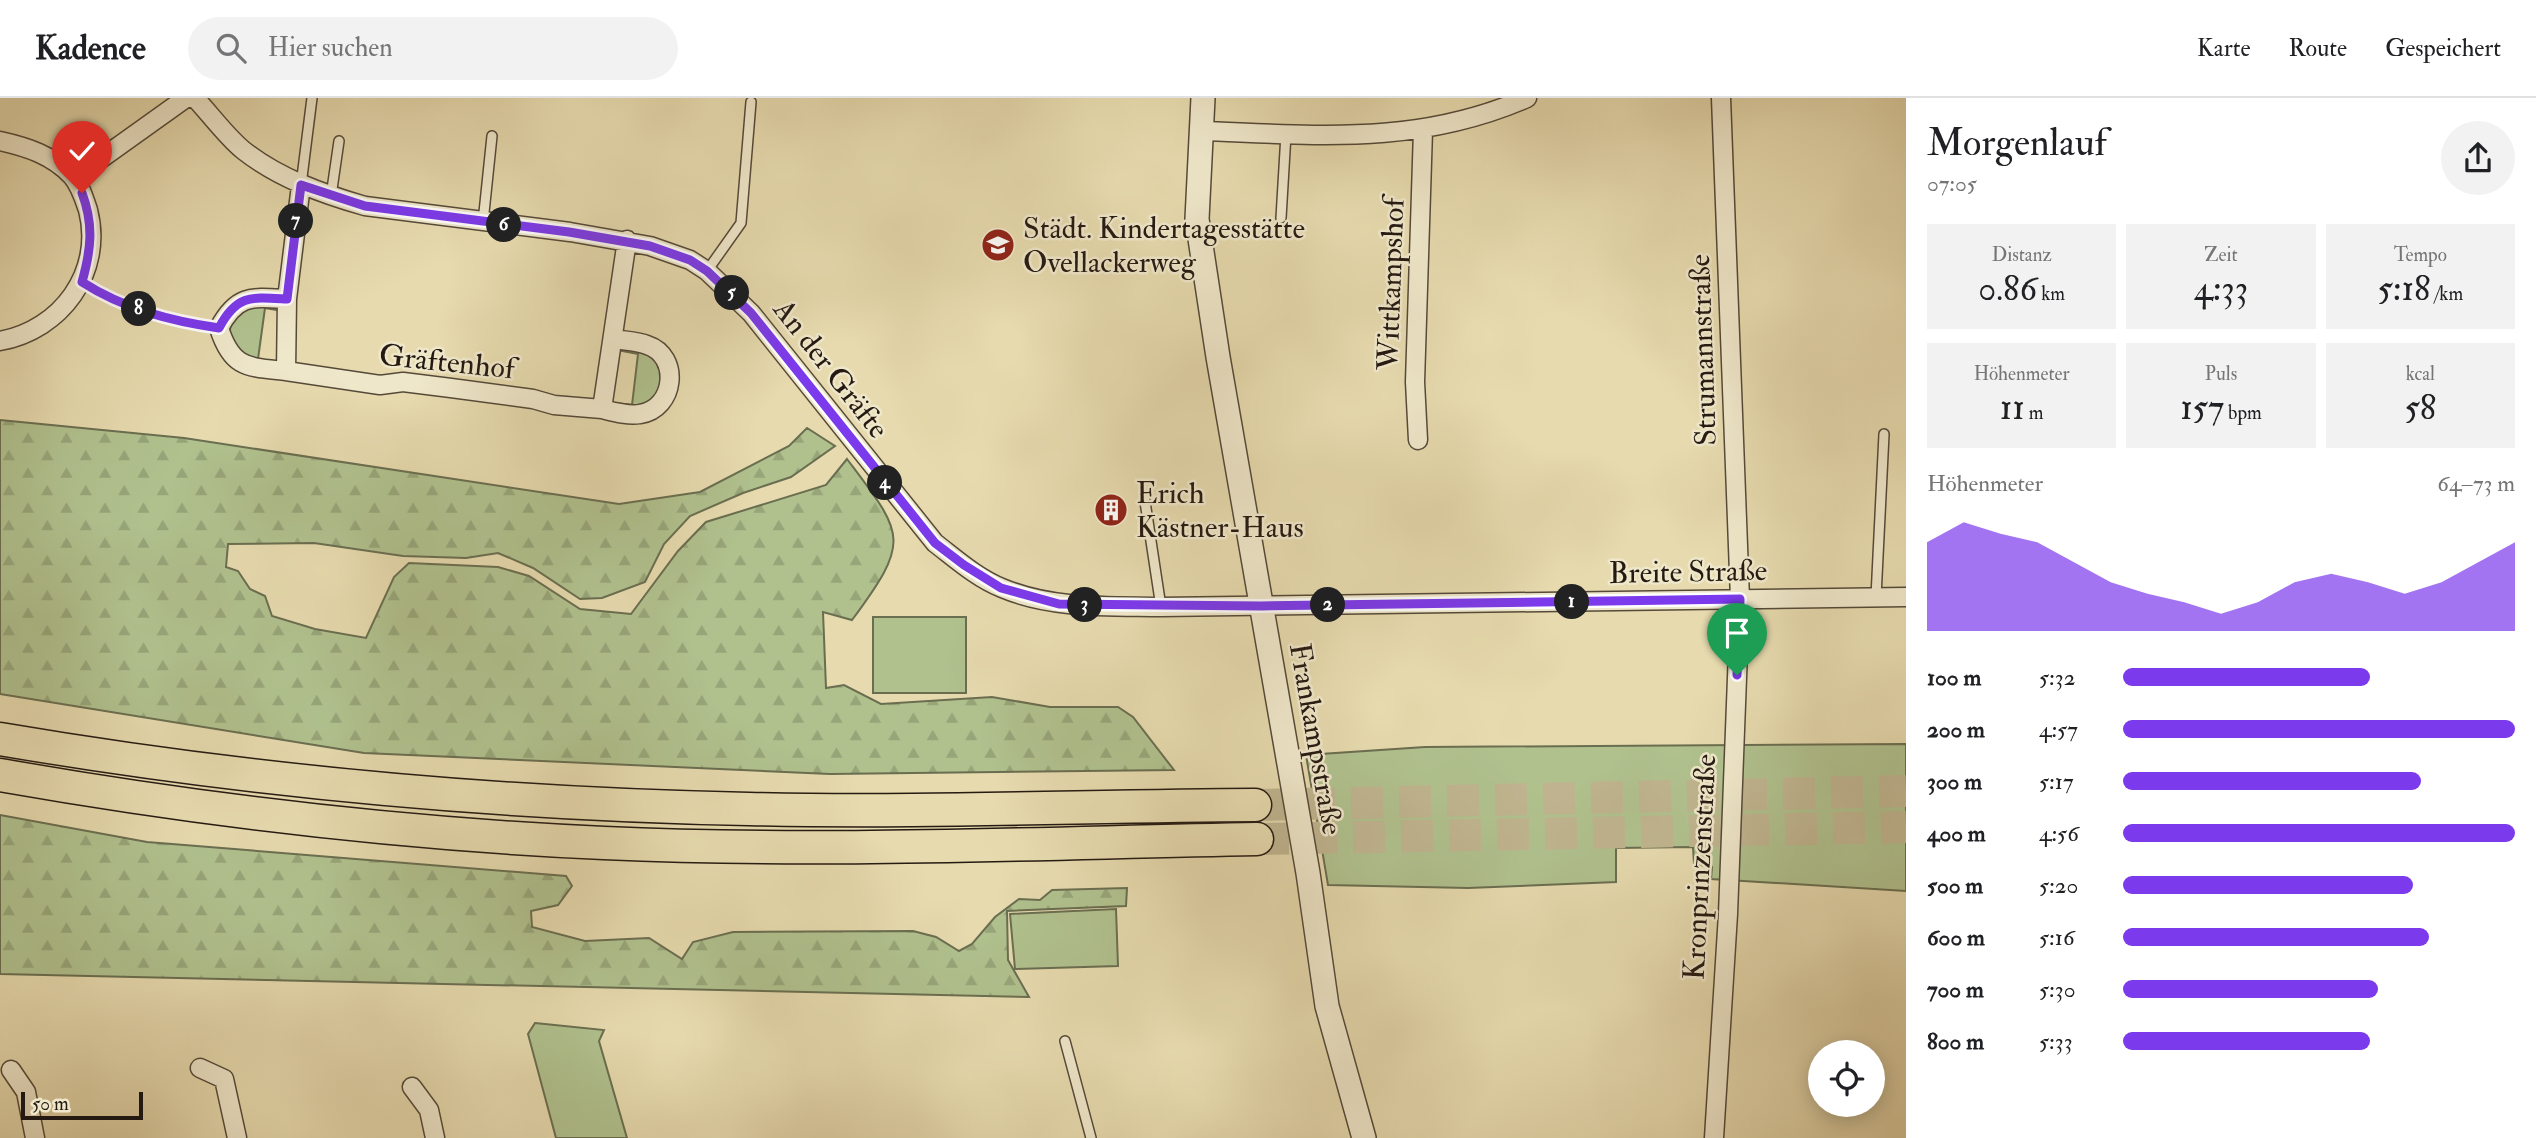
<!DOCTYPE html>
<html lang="de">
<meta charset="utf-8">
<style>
body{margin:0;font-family:"IM FELL Double Pica",serif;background:#f2f2f2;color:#202124;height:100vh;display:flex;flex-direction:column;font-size:26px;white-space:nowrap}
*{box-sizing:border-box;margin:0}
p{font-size:23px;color:#757577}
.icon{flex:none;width:38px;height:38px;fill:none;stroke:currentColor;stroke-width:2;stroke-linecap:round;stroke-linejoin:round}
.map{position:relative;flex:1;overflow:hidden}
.side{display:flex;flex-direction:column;background:#fff;width:630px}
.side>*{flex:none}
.tools{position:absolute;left:1808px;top:942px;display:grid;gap:14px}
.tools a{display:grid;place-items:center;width:77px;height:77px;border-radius:50%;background:#fff;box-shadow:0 4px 18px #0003;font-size:35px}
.scale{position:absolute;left:21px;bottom:18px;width:122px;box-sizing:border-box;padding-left:7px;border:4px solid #251a12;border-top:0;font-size:19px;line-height:24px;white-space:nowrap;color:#251a12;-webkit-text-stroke:5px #efe7ca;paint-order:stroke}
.pin{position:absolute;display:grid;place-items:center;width:60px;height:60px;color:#fff;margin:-72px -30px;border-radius:50% 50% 50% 0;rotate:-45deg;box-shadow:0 0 7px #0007}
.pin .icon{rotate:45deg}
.km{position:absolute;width:35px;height:35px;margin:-18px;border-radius:50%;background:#222;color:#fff;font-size:19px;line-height:35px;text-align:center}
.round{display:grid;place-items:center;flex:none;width:74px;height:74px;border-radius:37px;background:#f2f2f2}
.overview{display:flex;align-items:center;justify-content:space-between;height:119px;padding:0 21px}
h1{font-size:38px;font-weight:600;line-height:52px}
.figures{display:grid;grid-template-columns:repeat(3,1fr);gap:10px;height:119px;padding:7px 21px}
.figures div{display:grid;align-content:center;border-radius:0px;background:#f2f2f2;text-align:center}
.figures b{font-size:35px;font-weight:600}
.figures small{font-size:19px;font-weight:400}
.figures p{font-size:19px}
.chart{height:196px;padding:14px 21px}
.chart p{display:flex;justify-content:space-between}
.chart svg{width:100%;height:126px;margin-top:7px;fill:#7c3aed;opacity:.7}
ul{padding:0 21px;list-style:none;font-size:23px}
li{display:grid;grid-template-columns:112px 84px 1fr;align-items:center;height:52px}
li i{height:18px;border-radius:9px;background:#7c3aed}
header{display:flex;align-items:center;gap:42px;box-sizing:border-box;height:98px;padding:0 35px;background:#fff;border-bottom:2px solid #e0e0e0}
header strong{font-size:33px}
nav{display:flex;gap:38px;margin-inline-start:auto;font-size:24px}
.search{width:490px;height:63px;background:#f2f2f2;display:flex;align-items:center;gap:18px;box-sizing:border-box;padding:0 24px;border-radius:38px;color:#757577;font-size:26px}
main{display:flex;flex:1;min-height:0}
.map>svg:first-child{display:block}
.green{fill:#b0c18e;stroke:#6a6e50;stroke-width:2}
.forest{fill:url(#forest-firs);stroke:#6a6e50;stroke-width:2}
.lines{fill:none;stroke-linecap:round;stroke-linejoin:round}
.motorway-tunnel{stroke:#bfb48f;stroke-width:32;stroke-dasharray:32 16;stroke-linecap:butt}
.service-casing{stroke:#554a39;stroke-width:12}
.minor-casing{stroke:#554a39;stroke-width:21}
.tertiary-casing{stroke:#554a39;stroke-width:26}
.motorway-casing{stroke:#251a12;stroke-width:35}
.service{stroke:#efe7ca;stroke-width:9}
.minor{stroke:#efe7ca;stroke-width:18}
.tertiary{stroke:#efe7ca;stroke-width:23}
.motorway{stroke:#e6daae;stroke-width:32}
.route-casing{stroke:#fff;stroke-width:14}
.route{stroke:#7c3aed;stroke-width:9}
.labels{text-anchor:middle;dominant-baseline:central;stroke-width:5;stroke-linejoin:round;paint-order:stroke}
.poi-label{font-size:30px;fill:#251a12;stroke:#efe7ca;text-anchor:start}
.street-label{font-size:30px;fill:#251a12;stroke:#efe7ca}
</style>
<header>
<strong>Kadence</strong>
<div class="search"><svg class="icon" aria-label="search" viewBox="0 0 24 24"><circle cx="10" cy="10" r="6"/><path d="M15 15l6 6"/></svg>Hier suchen</div>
<nav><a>Karte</a><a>Route</a><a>Gespeichert</a></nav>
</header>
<main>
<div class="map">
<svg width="1906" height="1040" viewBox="0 0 1906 1040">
<defs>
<pattern id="forest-firs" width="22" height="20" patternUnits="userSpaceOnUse" patternTransform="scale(1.75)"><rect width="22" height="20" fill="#b0c18e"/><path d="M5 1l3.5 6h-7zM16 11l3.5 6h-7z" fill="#97a579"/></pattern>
</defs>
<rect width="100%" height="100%" fill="#e6daae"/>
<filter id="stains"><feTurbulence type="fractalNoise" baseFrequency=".00286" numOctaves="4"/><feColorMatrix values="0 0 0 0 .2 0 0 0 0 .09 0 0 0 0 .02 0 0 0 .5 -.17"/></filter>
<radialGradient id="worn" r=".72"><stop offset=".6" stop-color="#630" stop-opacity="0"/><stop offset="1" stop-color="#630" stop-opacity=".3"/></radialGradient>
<path class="green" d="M253,206L278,208L277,212L265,210L258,261L249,263L229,240C229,221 238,215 253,206Z
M622,250C651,254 660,258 663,288L647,308H615V305L632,307L638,256L622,253Z
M873,519H966V595H873Z
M1906,646V793L1711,781L1712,769L1694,766L1693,749L1616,750V784L1468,790L1328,787L1306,657L1425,649Z
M1116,811L1118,868L1015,871L1010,816Z
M535,925L604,932L599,943L627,1040H556L528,936Z"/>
<path class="forest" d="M0,322L184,340L619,406L700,394L789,348L807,330L835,348L791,379L743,395L690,418L664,446L645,484L602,500L580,501L533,470L498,455L466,460L403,458L314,445L228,446L226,469L238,473L250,491L265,498L272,518L315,531L366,540L394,479L409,465L498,469L529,478L580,511L631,516L678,453L706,424L826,387L847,361C904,437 912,441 852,522L823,514L826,590L844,587L881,606L992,599L1050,609H1118L1133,619L1174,672L830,676L364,655L0,596Z
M0,717L147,744L566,778L572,788L558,807L531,813L532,829L585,843L649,840L682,861L693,844L733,834L913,833L936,839L959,853L972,846L995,819L1019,801L1040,802L1052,792L1127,790L1126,808L1007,813L1008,862L1029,899L0,876Z"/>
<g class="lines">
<path class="motorway-tunnel" d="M1255,707L1906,693
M1257,741L1906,729"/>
<defs>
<path id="service" d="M301,87L312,0
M331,98L339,43
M1281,120L1286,36
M483,124L492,38
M707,173L741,125L751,4
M82,184C124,211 171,222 219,230
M1144,397L1161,509
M1876,499L1884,336
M1065,943L1091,1040"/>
<path id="minor" d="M195,0C211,17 226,38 243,52C278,80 323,96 365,108L570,134L650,148L690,162L707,173L751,215L935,445C956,461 977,480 1002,490C1052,511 1107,508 1161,509L1906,499
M1201,33C1317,37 1417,48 1527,0
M0,43C27,49 52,57 72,78C80,87 84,100 88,112C104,174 61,232 0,243
M74,80L186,0
M301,87L287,201L286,273L380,287L403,284L451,290L533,301L554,307L602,311L627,142
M286,273C248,269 232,271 219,230C237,196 252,199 287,201
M602,311C614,314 628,318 640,316C675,311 681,258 647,247C637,243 625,243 614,241
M1418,342L1415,284L1423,32
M200,970L224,981L237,1040
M11,972L26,994L35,1040
M412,989L429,1012L435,1040
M1714,1040L1728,816L1740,501L1721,0"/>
<path id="tertiary" d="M1203,0L1197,121L1218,259L1308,775L1327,908L1364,1040"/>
<path id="motorway" d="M0,641C247,683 498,706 749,711C917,715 1086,708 1255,707
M0,677C199,712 402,736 604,745C822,755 1040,745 1257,741"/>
</defs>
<use href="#service" class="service-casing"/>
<use href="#minor" class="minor-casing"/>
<use href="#tertiary" class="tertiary-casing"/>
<use href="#motorway" class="motorway-casing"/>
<use href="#service" class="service"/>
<use href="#minor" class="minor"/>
<use href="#tertiary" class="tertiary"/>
<use href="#motorway" class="motorway"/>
</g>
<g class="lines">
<defs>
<path id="route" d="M82,95C94,127 91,152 82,184C124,211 171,223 219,230C237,196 252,199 287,201L301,87L365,108L569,134L650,148L690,162L707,173L751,215L935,445L964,467L1001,490L1059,506L1261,508L1740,501L1737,577"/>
</defs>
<use href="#route" class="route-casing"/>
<use href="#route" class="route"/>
</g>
<defs>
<symbol id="school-disc" viewBox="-11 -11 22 22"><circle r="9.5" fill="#8f2418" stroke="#efe7ca"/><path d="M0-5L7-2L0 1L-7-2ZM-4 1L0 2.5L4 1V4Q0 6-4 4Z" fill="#fff"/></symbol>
<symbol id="building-disc" viewBox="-11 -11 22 22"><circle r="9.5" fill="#8f2418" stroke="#efe7ca"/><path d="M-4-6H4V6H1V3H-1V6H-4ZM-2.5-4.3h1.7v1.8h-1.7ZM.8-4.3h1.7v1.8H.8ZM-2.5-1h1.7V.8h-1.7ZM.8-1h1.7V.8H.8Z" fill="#fff"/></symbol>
</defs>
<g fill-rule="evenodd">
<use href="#school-disc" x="979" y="128" width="38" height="38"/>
<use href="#building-disc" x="1092" y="393" width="38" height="38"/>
</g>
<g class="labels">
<g class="poi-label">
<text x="1023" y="130">Städt. Kindertagesstätte<tspan x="1023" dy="34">Ovellackerweg</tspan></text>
<text x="1136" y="395">Erich<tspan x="1136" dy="34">Kästner-Haus</tspan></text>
</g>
<g class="street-label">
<text transform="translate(1391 186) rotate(-88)">Wittkampshof</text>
<text transform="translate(1703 252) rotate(-92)">Strumannstraße</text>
<text transform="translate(447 264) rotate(6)">Gräftenhof</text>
<text transform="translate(831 271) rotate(52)">An der Gräfte</text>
<text transform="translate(1688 474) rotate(-1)">Breite Straße</text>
<text transform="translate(1316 641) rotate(80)">Frankampstraße</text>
<text transform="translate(1700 769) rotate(-87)">Kronprinzenstraße</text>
</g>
</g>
<rect width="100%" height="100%" filter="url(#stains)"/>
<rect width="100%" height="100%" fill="url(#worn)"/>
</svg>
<div class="tools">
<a><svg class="icon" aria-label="locate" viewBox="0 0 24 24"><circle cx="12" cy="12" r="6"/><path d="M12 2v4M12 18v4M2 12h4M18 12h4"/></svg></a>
</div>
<div class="scale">50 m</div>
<div class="pin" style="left:1737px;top:577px;background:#1e9e55"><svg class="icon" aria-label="arrive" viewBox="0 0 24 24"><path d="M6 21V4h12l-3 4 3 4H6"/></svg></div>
<div class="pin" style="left:82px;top:95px;background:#d93025"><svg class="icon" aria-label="check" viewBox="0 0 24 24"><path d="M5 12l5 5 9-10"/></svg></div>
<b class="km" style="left:1572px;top:504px">1</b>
<b class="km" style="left:1328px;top:507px">2</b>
<b class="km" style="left:1085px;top:507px">3</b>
<b class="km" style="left:885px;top:385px">4</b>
<b class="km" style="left:732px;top:195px">5</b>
<b class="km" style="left:504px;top:127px">6</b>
<b class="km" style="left:296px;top:123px">7</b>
<b class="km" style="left:139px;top:211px">8</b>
</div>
<section class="side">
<div class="overview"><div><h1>Morgenlauf</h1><p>07:05</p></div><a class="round"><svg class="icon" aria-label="share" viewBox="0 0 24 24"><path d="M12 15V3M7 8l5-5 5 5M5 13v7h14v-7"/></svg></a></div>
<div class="figures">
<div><p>Distanz</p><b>0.86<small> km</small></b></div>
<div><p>Zeit</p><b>4:33</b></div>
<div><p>Tempo</p><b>5:18<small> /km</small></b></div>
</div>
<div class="figures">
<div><p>Höhenmeter</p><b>11<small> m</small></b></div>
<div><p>Puls</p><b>157<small> bpm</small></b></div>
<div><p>kcal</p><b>58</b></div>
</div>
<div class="chart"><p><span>Höhenmeter</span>64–73 m</p>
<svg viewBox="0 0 160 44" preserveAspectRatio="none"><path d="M0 44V13L10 6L20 10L30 13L40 20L50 27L60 31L70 34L80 38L90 34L100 27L110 24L120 27L130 31L140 27L150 20L160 13V44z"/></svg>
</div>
<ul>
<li><b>100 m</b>5:32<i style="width:63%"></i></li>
<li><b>200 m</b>4:57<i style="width:100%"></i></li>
<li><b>300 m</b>5:17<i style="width:76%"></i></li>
<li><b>400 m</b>4:56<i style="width:100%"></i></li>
<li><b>500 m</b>5:20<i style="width:74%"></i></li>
<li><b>600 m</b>5:16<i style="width:78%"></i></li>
<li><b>700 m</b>5:30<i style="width:65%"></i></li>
<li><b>800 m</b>5:33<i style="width:63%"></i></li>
</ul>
</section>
</main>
